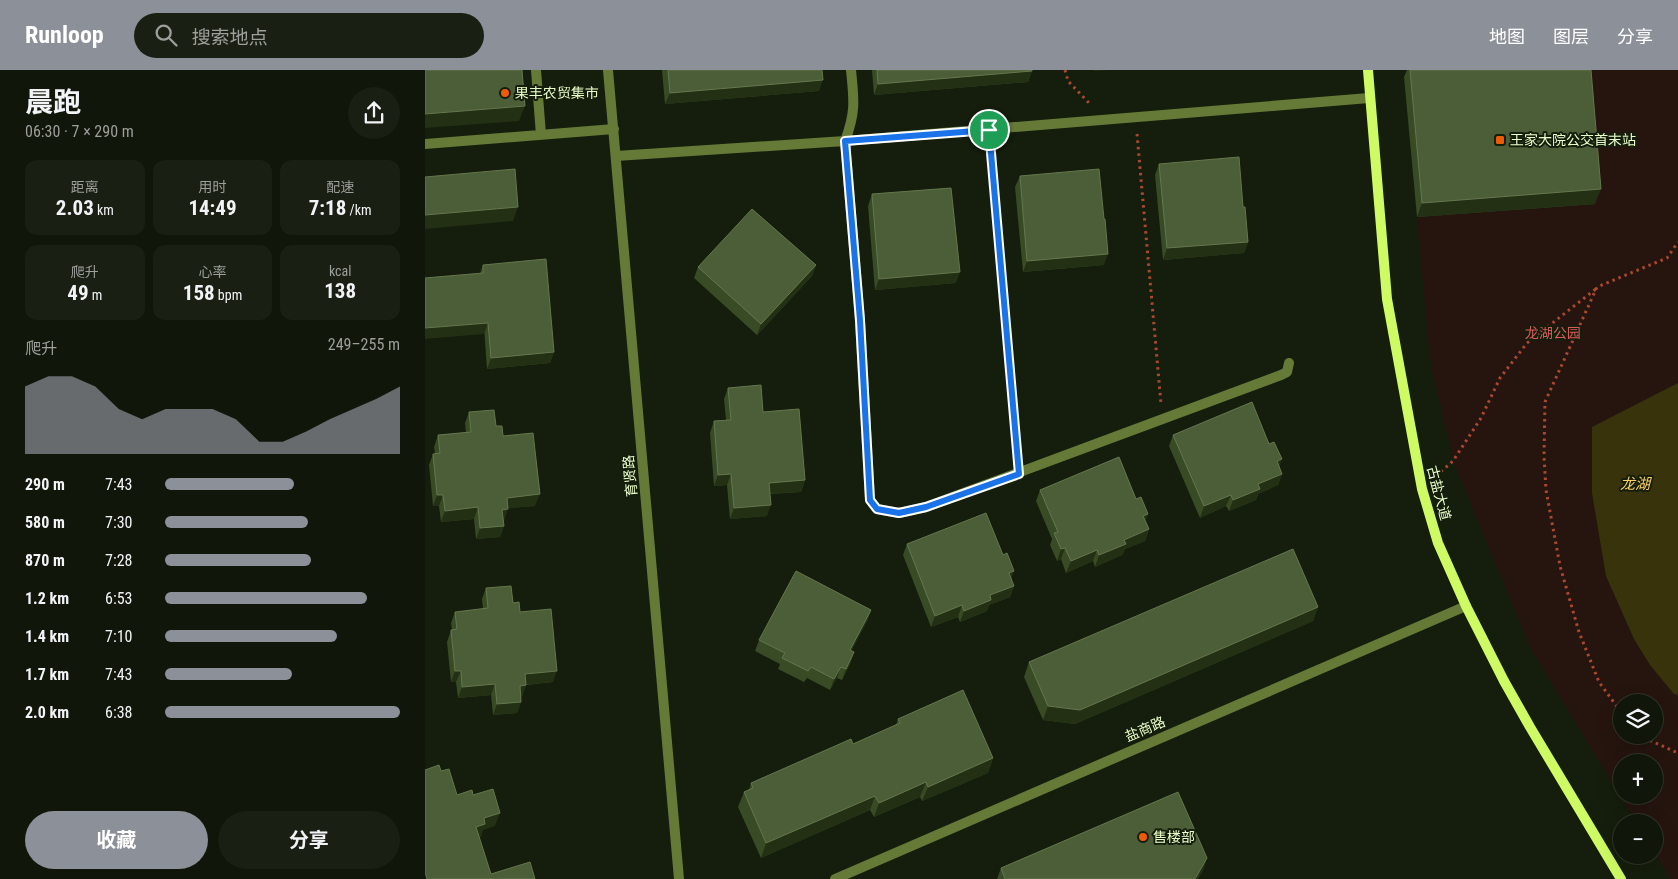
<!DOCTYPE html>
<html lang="zh">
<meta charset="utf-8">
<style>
body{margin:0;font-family:"Roboto Condensed","Noto Sans SC",sans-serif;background:#191f12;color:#f1f3f6;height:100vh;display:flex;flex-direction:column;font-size:19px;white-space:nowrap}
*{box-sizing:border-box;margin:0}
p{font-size:16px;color:#9c9f9c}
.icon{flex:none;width:28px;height:28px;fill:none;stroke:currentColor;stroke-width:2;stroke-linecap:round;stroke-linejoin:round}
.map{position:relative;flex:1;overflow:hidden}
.drawer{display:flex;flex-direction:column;background:#101609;width:425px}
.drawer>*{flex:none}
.fabs{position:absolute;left:1188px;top:624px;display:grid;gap:10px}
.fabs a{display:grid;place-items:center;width:50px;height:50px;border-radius:50%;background:#101609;box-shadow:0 5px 20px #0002,0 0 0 1px #30352a;font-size:25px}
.pin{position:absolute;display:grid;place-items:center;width:42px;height:42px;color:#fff;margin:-21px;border:2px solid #fff;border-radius:50%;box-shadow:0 1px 5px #0007}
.round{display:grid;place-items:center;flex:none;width:52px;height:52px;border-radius:26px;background:#191f12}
.overview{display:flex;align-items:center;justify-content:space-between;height:85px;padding:0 25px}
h1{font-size:28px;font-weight:700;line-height:38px}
.metrics{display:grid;grid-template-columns:repeat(3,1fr);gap:8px;height:85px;padding:5px 25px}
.metrics div{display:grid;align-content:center;border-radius:12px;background:#191f12;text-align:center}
.metrics b{font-size:21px;font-weight:700}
.metrics small{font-size:14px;font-weight:400}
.metrics p{font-size:14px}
.chart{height:140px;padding:10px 25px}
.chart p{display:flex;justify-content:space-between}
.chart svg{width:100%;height:90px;margin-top:5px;fill:#8c9099;opacity:.7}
.primary-button{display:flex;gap:10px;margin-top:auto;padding:10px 25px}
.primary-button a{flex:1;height:58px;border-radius:30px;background:#8c9099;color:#fff;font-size:20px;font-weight:700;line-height:58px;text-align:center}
.primary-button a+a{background:#191f12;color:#f1f3f6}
ul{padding:0 25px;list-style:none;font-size:16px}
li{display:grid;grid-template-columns:80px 60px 1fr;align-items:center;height:38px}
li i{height:12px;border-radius:6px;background:#8c9099}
header{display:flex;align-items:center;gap:30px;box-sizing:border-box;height:70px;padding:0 25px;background:#8c9099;color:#fff}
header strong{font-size:24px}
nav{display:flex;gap:28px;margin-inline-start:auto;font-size:18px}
.search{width:350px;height:45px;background:#191f12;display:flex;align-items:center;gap:12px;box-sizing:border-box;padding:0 18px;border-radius:28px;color:#9c9f9c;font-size:19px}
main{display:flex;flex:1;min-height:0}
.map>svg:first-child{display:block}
.green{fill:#26150f;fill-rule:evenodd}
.water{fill:#38330a}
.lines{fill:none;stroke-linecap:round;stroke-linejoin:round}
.path{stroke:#ab4930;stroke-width:3;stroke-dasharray:2.5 4;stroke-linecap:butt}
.lane{stroke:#667a38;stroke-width:10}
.street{stroke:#667a38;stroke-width:10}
.secondary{stroke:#cefb63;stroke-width:10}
.wall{fill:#394b25}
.shaded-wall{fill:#233014}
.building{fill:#4c5e37;stroke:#65774e}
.route-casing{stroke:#fff;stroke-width:10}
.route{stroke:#1a73e8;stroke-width:6}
.poi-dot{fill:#ec5b06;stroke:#151d0c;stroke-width:2}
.labels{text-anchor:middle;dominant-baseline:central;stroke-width:4;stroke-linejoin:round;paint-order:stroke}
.poi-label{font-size:14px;fill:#eafec9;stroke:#151d0c;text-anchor:start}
.park-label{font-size:14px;fill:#da5a58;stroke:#151d0c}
.street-label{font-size:14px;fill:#eafec9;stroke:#151d0c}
.water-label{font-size:15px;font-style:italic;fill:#facf5a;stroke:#151d0c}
</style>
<header>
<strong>Runloop</strong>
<div class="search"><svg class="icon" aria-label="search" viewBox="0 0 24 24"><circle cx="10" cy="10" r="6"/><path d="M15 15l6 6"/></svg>搜索地点</div>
<nav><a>地图</a><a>图层</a><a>分享</a></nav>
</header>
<main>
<section class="drawer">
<div class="overview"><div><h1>晨跑</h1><p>06:30 · 7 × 290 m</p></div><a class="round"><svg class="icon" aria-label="share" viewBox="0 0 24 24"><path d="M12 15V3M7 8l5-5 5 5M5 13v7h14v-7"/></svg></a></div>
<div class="metrics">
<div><p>距离</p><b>2.03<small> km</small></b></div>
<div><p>用时</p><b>14:49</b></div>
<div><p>配速</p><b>7:18<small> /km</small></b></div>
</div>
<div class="metrics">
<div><p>爬升</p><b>49<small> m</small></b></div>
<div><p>心率</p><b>158<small> bpm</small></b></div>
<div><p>kcal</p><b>138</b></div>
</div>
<div class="chart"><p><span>爬升</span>249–255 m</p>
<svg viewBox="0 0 160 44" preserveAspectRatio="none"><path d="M0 44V11L10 6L20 6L30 11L40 22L50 27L60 22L70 22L80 22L90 27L100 38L110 38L120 33L130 27L140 22L150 17L160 11V44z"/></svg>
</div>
<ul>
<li><b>290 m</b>7:43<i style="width:55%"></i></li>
<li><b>580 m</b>7:30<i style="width:61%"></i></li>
<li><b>870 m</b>7:28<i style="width:62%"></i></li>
<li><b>1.2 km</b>6:53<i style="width:86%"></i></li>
<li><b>1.4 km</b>7:10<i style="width:73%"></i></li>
<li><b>1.7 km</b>7:43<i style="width:54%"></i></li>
<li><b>2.0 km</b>6:38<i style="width:100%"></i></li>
</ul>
<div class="primary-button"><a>收藏</a><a>分享</a></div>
</section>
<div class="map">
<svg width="1253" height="809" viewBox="0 0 1253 809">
<rect width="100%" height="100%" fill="#151d0c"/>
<path class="green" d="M1158,0H1253V809H1245L1229,781V752H1211L1107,581L1028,391L1005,289L992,147L1170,134ZM1196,632H1229V665H1196ZM1196,692H1229V725H1196Z"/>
<path class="water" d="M1253,313V625L1249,624L1225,595L1209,569L1181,506L1167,423V357Z"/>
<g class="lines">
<path class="path" d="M640,0L643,11L665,34
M712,64L736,334
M565,76L593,386
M1011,406L1028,391L1056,348L1075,308L1102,273L1172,218
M1196,642L1174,612L1154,562L1135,496L1121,420L1119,386L1120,332L1172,217L1242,188L1253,172
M1213,665L1253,683"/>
<path class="lane" d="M111,0L116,65
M0,74L189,59
M191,86L420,71C431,42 429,30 426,0
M864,293L862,302L856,305L501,437L474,443L452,439L445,430L435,251L420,71L944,28"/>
<path class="street" d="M183,0L254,809
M410,809L1041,536"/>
<path class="secondary" d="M943,0L962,229L997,419L1013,473L1041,536L1079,611L1105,657L1196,809"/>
</g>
<path class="wall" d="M237,0H397L394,21L240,34Z
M447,0H607V1L603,12L449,25Z
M982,0H1166L1170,134L992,147L979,7Z
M734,94L818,137L823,172L819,183L738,190L730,105Z
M595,106L679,149V195L598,202L590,117Z
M447,124L531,213L450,220L443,136Z
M58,195L129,282L125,293L62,299L55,203Z
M391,195L387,206L332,265L269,208L273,197Z
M303,318L338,342L380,410L376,422L345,424L342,446L305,449L302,415L289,416L285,363L289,351L301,350L299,329Z
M44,342L71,356L78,366L110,436L83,438L79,450H78L79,456L75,467L51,469L49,449L16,452L14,436H8L4,395L8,384H10L9,377L13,365L41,363L40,353Z
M748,365L854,396L857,404L853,415L833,424L831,430L804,441L801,436L775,448L744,376Z
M615,420L721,452L724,459L720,471L700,479L697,485L670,497L668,491L641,503L636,489L632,491L625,475L627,469L611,431Z
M482,474L578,485L589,501L586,508L589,516L585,527L564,535L562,541L535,552L533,547L506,557L478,485Z
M61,518L88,533L95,542L128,612L101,615L97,627H96V632L92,643L68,645L66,625L33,628L31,612H26L22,572L26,560H27L26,553L30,542L58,539L57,529Z
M893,537L888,551L650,654L618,650L599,607L604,592Z
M446,540L442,551L426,581L429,582L425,594L417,610L412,608L405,620L382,608L379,612L353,599L355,594L330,581L334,570Z
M473,649L568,688L563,703L497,731L495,727L449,747L445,740L336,788L313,737L319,722L324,720L326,713L428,674L471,655Z
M782,788L778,800L773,809H572L576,798Z"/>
<path class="shaded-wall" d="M669,0H686L668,1Z
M607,1L603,12L449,25L453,14Z
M398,10L394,21L240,34L245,23Z
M100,36L94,51L0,58V44Z
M1176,119L1170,134L992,147L997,133Z
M93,137L88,151L0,159V145Z
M823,172L819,183L738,190L742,178Z
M683,184L679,195L598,202L602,191Z
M391,195L387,206L332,265L336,254Z
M535,202L531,213L450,220L454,209Z
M63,253L59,264L0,269V258Z
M129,282L125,293L62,299L66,288Z
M857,389L853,400L852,391Z
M306,404L302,415L289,416L293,405Z
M857,404L853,415L833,424L831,430L804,441L808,430L833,414Z
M380,410L376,422L340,424L344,413Z
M115,424L110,436L78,439L82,428Z
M12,425H18L14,436H8Z
M806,425L801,436L775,448L779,436Z
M346,435L342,446L305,449L309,438Z
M53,437L49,449L16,452L20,441Z
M83,439L79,450L73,451L77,440Z
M723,444L719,456L718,446Z
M79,456L75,467L51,469L55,458Z
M724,459L720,471L700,479L697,485L670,497L674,485L699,470Z
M640,478L636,489L632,491L636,479Z
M672,480L668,491L641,503L646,491Z
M589,501L585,512L584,503Z
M589,516L585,527L564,535L562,541L535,552L539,541L565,525Z
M537,535L533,547L506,557L510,546Z
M893,537L888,551L650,654L618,650L623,636Z
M446,540L442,551L421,591L425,580Z
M429,582L425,594L417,610L421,599Z
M416,597L412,608L405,620L409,609Z
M30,601H36L31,612H26Z
M132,601L128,612L96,615L100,604Z
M70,614L66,625L33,628L37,617Z
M101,615L97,627H91L95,616Z
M96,632L92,643L68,645L72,634Z
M568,688L563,703L497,731L503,717Z
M501,712L495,727L449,747L454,733Z
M450,726L445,740L336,788L341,773Z
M75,743L70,756L58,760L56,767L46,770L51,757L59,748Z
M782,788L778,800L773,809H770Z"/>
<path class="building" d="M0,0H97L100,36L0,44Z
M243,0H397L398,10L245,23Z
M452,0H607V1L453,14Z
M985,0H1166L1176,119L997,133Z
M814,87L818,137H820L823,172L742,178L734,94Z
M90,99L93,137L0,145V107Z
M674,99L679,149H680L683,184L602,191L595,106Z
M526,118L535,202L454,209L447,124Z
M327,139L391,195L336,254L273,197Z
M121,189L129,282L66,288L63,253L0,258V208L58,203V195Z
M336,315L338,342L374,339L380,410L344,413L346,435L309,438L306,404L293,405L289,351L306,350L303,318Z
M827,332L844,374L849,372L857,389L852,391L857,404L833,414L835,419L808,430L806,425L779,436L748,365Z
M69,340L71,356H77L78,366L108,363L115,424L82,428L83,439L77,440L79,456L55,458L53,437L20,441L18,425H12L8,384L15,383L13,365L46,362L44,342Z
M694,387L711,429L716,427L723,444L718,446L724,459L699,470L701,474L674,485L672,480L646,491L640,478L636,479L629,463L633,462L615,420Z
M561,443L578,485L582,483L589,501L584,503L589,516L565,525L566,530L539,541L537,535L510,546L482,474Z
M868,479L893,537L655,640L623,636L604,592Z
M371,501L446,540L425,580L429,582L421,599L416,597L409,609L386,597L383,601L357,588L360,583L334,570Z
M86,516L88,533L94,532L95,542L126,539L132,601L100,604L101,615L95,616L96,632L72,634L70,614L37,617L36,601H30L26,560L32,559L30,542L63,538L61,518Z
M538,620L568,688L503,717L501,712L454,733L450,726L341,773L319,722L328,718L326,713L426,669L428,674L475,653L473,649Z
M14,695L16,701L24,699L32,725L47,720L48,725L68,719L75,743L59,748L60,754L51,757L66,804L105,792L110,809H2L0,802V700Z
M753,722L782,788L770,809H580L576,798Z"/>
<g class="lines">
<defs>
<path id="route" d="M564,60L594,404L501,437L474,443L452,439L445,430L435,250L420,71Z"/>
</defs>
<use href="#route" class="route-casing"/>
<use href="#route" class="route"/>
</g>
<g class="poi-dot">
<circle cx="80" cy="23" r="5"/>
<rect x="1070" y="65" width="10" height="10" rx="2.5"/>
<circle cx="718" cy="767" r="5"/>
</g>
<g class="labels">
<g class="poi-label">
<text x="90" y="23">果丰农贸集市</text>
<text x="1085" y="70">王家大院公交首末站</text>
<text x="728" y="767">售楼部</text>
</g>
<g class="park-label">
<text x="1128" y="263">龙湖公园</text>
</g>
<g class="street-label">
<text transform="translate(205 406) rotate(-95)">育贤路</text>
<text transform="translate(1014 423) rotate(75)">古盐大道</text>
<text transform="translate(720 659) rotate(-23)">盐商路</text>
</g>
<g class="water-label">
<text x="1210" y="414">龙湖</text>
</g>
</g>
</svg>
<div class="fabs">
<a><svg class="icon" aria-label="layers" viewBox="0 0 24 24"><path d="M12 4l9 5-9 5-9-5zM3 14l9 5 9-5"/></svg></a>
<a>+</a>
<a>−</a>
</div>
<div class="pin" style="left:564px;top:60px;background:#1e9e55"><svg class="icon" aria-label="arrive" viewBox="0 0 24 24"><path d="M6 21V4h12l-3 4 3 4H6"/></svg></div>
</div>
</main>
